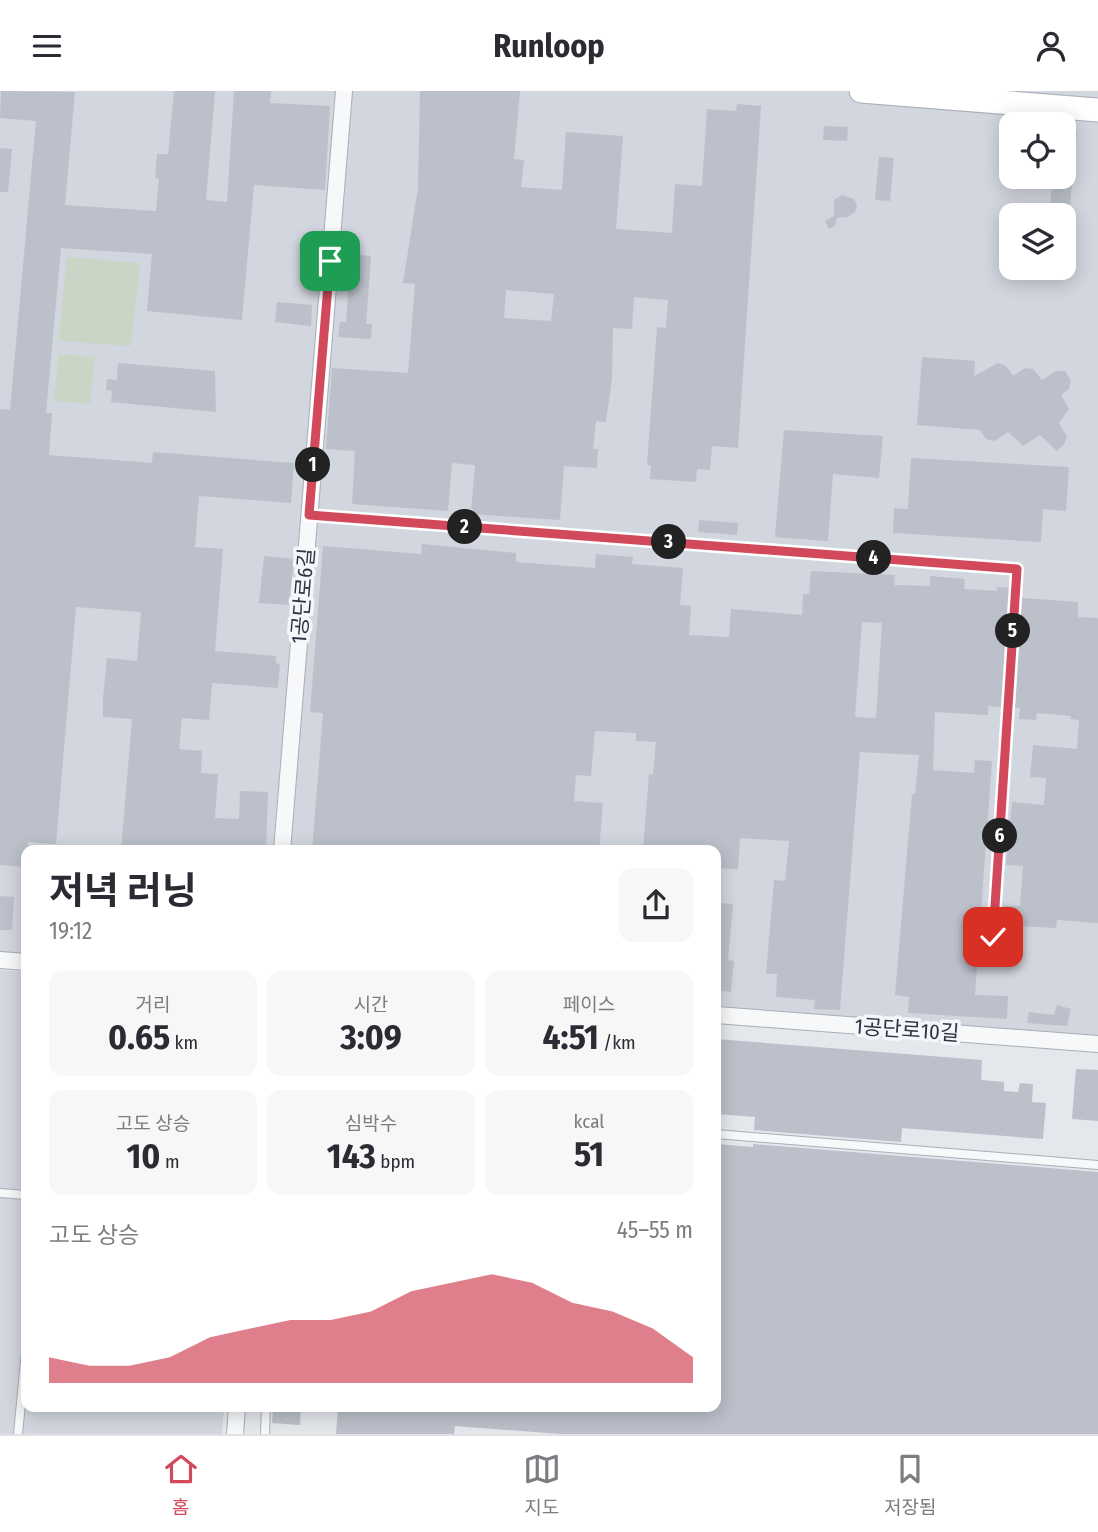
<!DOCTYPE html>
<html lang="ko">
<meta charset="utf-8">
<style>
body{margin:0;font-family:"Fira Sans Condensed","Noto Sans KR",sans-serif;background:#f7f7f7;color:#2b2b33;height:100vh;display:flex;flex-direction:column;font-size:26px;white-space:nowrap}
*{box-sizing:border-box;margin:0}
p{font-size:23px;color:#7c7c81}
.icon{flex:none;width:38px;height:38px;fill:none;stroke:currentColor;stroke-width:2;stroke-linecap:round;stroke-linejoin:round}
.map{position:relative;flex:1;overflow:hidden}
.details{position:absolute;left:21px;top:754px;width:700px;height:567px;display:flex;flex-direction:column;background:#fff;border-radius:14px;box-shadow:0 4px 18px #0003}
.details>*{flex:none}
.tools{position:absolute;left:999px;top:21px;display:grid;gap:14px}
.tools a{display:grid;place-items:center;width:77px;height:77px;border-radius:14px;background:#fff;box-shadow:0 4px 18px #0003;font-size:35px}
.pin{position:absolute;display:grid;place-items:center;width:60px;height:60px;color:#fff;margin:-30px;border-radius:14px;box-shadow:0 4px 10px #0006}
.km{position:absolute;width:35px;height:35px;margin:-18px;border-radius:50%;background:#222;color:#fff;font-size:19px;line-height:35px;text-align:center}
.round{display:grid;place-items:center;flex:none;width:74px;height:74px;border-radius:14px;background:#f7f7f7}
.overview{display:flex;align-items:center;justify-content:space-between;height:119px;padding:0 28px}
h1{font-size:38px;font-weight:700;line-height:52px}
.stats{display:grid;grid-template-columns:repeat(3,1fr);gap:10px;height:119px;padding:7px 28px}
.stats div{display:grid;align-content:center;border-radius:14px;background:#f7f7f7;text-align:center}
.stats b{font-size:35px;font-weight:700}
.stats small{font-size:19px;font-weight:400}
.stats p{font-size:19px}
.chart{height:196px;padding:14px 28px}
.chart p{display:flex;justify-content:space-between}
.chart svg{width:100%;height:126px;margin-top:7px;fill:#d1495b;opacity:.7}
header{display:flex;justify-content:space-between;align-items:center;height:91px;padding:0 28px;background:#fff;font-size:32px;font-weight:700}
.tabs{display:flex;justify-content:space-around;align-items:center;height:98px;border-top:2px solid #e1e1e2;background:#fff;font-size:19px;color:#7c7c81}
.tabs a{display:grid;justify-items:center;gap:4px}
.tabs .current{color:#d1495b}
.map>svg:first-child{display:block}
.built{fill:#d2d6de;fill-rule:evenodd}
.green{fill:#c9d6c5}
.building{fill:#bbc0ca;fill-rule:evenodd}
.lines{fill:none;stroke-linecap:round;stroke-linejoin:round}
.lane-casing{stroke:#a9aeb7;stroke-width:10}
.street-casing{stroke:#a9aeb7;stroke-width:18}
.secondary-casing{stroke:#a9aeb7;stroke-width:25}
.lane{stroke:#f7f8fa;stroke-width:8}
.street{stroke:#f7f8fa;stroke-width:16}
.secondary{stroke:#fff;stroke-width:23}
.route-casing{stroke:#fff;stroke-width:14}
.route{stroke:#d1495b;stroke-width:9}
.labels{text-anchor:middle;dominant-baseline:central;stroke-width:7;stroke-linejoin:round;paint-order:stroke}
.street-label{font-size:21px;fill:#2b3445;stroke:#f4f6f9}
</style>
<header><svg class="icon" aria-label="menu" viewBox="0 0 24 24"><path d="M4 6h16M4 12h16M4 18h16"/></svg>Runloop<svg class="icon" aria-label="person" viewBox="0 0 24 24"><circle cx="12" cy="8" r="4"/><path d="M4 21q1-7 8-7t8 7"/></svg></header>
<div class="map">
<svg width="1098" height="1343" viewBox="0 0 1098 1343">
<rect width="100%" height="100%" fill="#e4e7ec"/>
<path class="built" d="M0,0H1098V953L716,924V760H26V871L0,869ZM1012,33H1064V86H1012ZM1012,124H1064V177H1012Z
M0,879L26,881V1316H224L222,1343H0Z"/>
<path class="green" d="M67,166L140,172L131,255L59,250Z
M59,263L95,266L90,313L54,310Z"/>
<path class="building" d="M1,0L75,1L65,114L156,120L159,88L155,87L157,63H168L174,0H215L206,109L227,111L234,0H271L270,12L330,15L325,99L254,94L242,229L147,220L152,163L61,157L46,322H52L49,364L152,372L153,361L294,372L291,412L199,405L195,456L223,458L215,560L276,565V572L280,573L278,597L212,592L209,629L182,627L179,658L202,660L201,682L218,683L215,727L239,728L240,700L268,701L266,760H121L132,628L103,626V607L107,567L137,570L141,521L76,516L56,753L28,751L26,776L0,774V318L10,319L36,30L0,27Z
M420,0H520L514,68L524,69L521,96L562,99L566,41L623,45L616,138L672,142L675,93L702,95L707,18L736,20L737,13L761,15L738,357L712,355L710,379L697,378L696,391L650,388L651,375L647,374L657,236L666,237L668,209L634,206L632,238L613,237L612,288L606,331L596,330L593,358H598L597,377L564,375L560,429L471,423L475,374L452,372L448,420L352,413L355,360L326,358L332,277L408,282L415,193L403,192L418,97ZM506,199L554,203L551,230L504,227Z
M824,35L848,36L847,50L823,49Z
M1064,40L1077,41L1069,124H1049L1053,86H1064Z
M0,57L12,58L8,101H0Z
M879,66L894,67L890,110L875,109Z
M842,104L854,108L857,114L855,121L848,126L837,127L835,135L829,138L825,130L834,125V109Z
M351,163L371,165L366,233H372L371,248L338,246L340,231H346Z
M277,211L312,214L311,235L275,231Z
M922,266L975,270L974,285L998,272L1006,275L1013,285L1025,277L1033,278L1042,289L1056,280H1065L1071,290L1069,298L1061,304L1069,318L1059,332L1067,346L1064,353L1057,360L1040,344L1023,355L1008,341L995,350L986,348L980,339L917,334Z
M118,272L215,280L216,321L111,311L112,300L106,299L107,288L117,289Z
M784,339L883,345L879,387L833,383L828,450L775,446Z
M911,367L1069,376L1066,420L1043,418L1041,451L893,442L894,417L908,418Z
M699,429L738,432L737,444L698,441Z
M422,453L516,462V471L595,477L596,463L633,466L632,473L683,477L680,514L691,515L689,544L729,546L731,518L802,524L803,503H809L811,480L895,484L894,494L930,495V485L965,488L964,498L997,500V496L1009,497L1001,616L988,615V624L935,621L933,679L974,682L975,669L992,670L975,904L1008,905L1007,928L908,922L909,906L895,904L912,703H915L919,664L860,661L840,919L814,918L815,909L776,906L777,883H766L774,789L785,790L789,750L740,747L738,778L716,777V760H643L649,683L653,684L656,651L636,650V642L595,640L591,685L576,684L574,710L603,712L599,760H312L323,622L310,621L323,455L421,463ZM862,531L882,532L876,627L855,626Z
M264,465L294,468L289,514L259,512Z
M1022,507L1078,511V526L1098,527V832L1057,829L1056,837L1002,834L1003,814L1020,815L1023,775L1006,774L1012,711L1044,714L1046,687L1030,686L1033,654L1077,658L1079,629L1070,628L1071,625L1037,622L1036,629L1019,628L1020,617H1015Z
M0,805L14,806L12,839H0Z
M719,812L733,813L728,869L734,870L731,901L716,899Z
M1057,914L1071,918L1067,935L1027,932L1029,921L1054,924Z
M716,948L982,969L981,989L1004,991V1000L1018,1001L1020,992L1033,993L1032,1011L1046,1012L1043,1048L902,1037L901,1051L754,1039L755,1026L716,1023Z
M1076,978L1098,979V1030L1072,1028Z
M716,1053L753,1056V1053L1098,1081V1343H560L455,1335L454,1343H336L338,1316H716Z
M273,1316H301L300,1334L272,1332Z"/>
<g class="lines">
<defs>
<path id="lane" d="M309,424L1017,478L993,846
M716,1043L1098,1074
M0,1102L26,1104
M18,1343L26,1260
M265,1343L266,1316"/>
<path id="street" d="M282,760L344,0
M0,869L26,871
M716,924L1098,953
M235,1343L237,1316"/>
<path id="secondary" d="M861,0L1098,19"/>
</defs>
<use href="#lane" class="lane-casing"/>
<use href="#street" class="street-casing"/>
<use href="#secondary" class="secondary-casing"/>
<use href="#lane" class="lane"/>
<use href="#street" class="street"/>
<use href="#secondary" class="secondary"/>
</g>
<g class="lines">
<defs>
<path id="route" d="M330,170L309,424L1017,478L993,846"/>
</defs>
<use href="#route" class="route-casing"/>
<use href="#route" class="route"/>
</g>
<g class="labels">
<g class="street-label">
<text transform="translate(303 505) rotate(-85)">1공단로6길</text>
<text transform="translate(907 939) rotate(4)">1공단로10길</text>
</g>
</g>
</svg>
<div class="tools">
<a><svg class="icon" aria-label="locate" viewBox="0 0 24 24"><circle cx="12" cy="12" r="6"/><path d="M12 2v4M12 18v4M2 12h4M18 12h4"/></svg></a>
<a><svg class="icon" aria-label="layers" viewBox="0 0 24 24"><path d="M12 4l9 5-9 5-9-5zM3 14l9 5 9-5"/></svg></a>
</div>
<div class="pin" style="left:330px;top:170px;background:#1e9e55"><svg class="icon" aria-label="arrive" viewBox="0 0 24 24"><path d="M6 21V4h12l-3 4 3 4H6"/></svg></div>
<div class="pin" style="left:993px;top:846px;background:#d93025"><svg class="icon" aria-label="check" viewBox="0 0 24 24"><path d="M5 12l5 5 9-10"/></svg></div>
<b class="km" style="left:313px;top:374px">1</b>
<b class="km" style="left:465px;top:436px">2</b>
<b class="km" style="left:669px;top:451px">3</b>
<b class="km" style="left:874px;top:467px">4</b>
<b class="km" style="left:1013px;top:540px">5</b>
<b class="km" style="left:1000px;top:745px">6</b>
<section class="details">
<div class="overview"><div><h1>저녁 러닝</h1><p>19:12</p></div><a class="round"><svg class="icon" aria-label="share" viewBox="0 0 24 24"><path d="M12 15V3M7 8l5-5 5 5M5 13v7h14v-7"/></svg></a></div>
<div class="stats">
<div><p>거리</p><b>0.65<small> km</small></b></div>
<div><p>시간</p><b>3:09</b></div>
<div><p>페이스</p><b>4:51<small> /km</small></b></div>
</div>
<div class="stats">
<div><p>고도 상승</p><b>10<small> m</small></b></div>
<div><p>심박수</p><b>143<small> bpm</small></b></div>
<div><p>kcal</p><b>51</b></div>
</div>
<div class="chart"><p><span>고도 상승</span>45–55 m</p>
<svg viewBox="0 0 160 44" preserveAspectRatio="none"><path d="M0 44V35L10 38L20 38L30 35L40 28L50 25L60 22L70 22L80 19L90 12L100 9L110 6L120 9L130 16L140 19L150 25L160 35V44z"/></svg>
</div>
</section>
</div>
<nav class="tabs">
<a class="current"><svg class="icon" aria-label="home" viewBox="0 0 24 24"><path d="M3 11l9-7 9 7M6 9v11h12V9"/></svg>홈</a>
<a><svg class="icon" aria-label="map" viewBox="0 0 24 24"><path d="M3 6l6-2 6 2 6-2v14l-6 2-6-2-6 2zM9 4v14M15 6v14"/></svg>지도</a>
<a><svg class="icon" aria-label="saved" viewBox="0 0 24 24"><path d="M7 4h10v16l-5-4-5 4z"/></svg>저장됨</a>
</nav>
